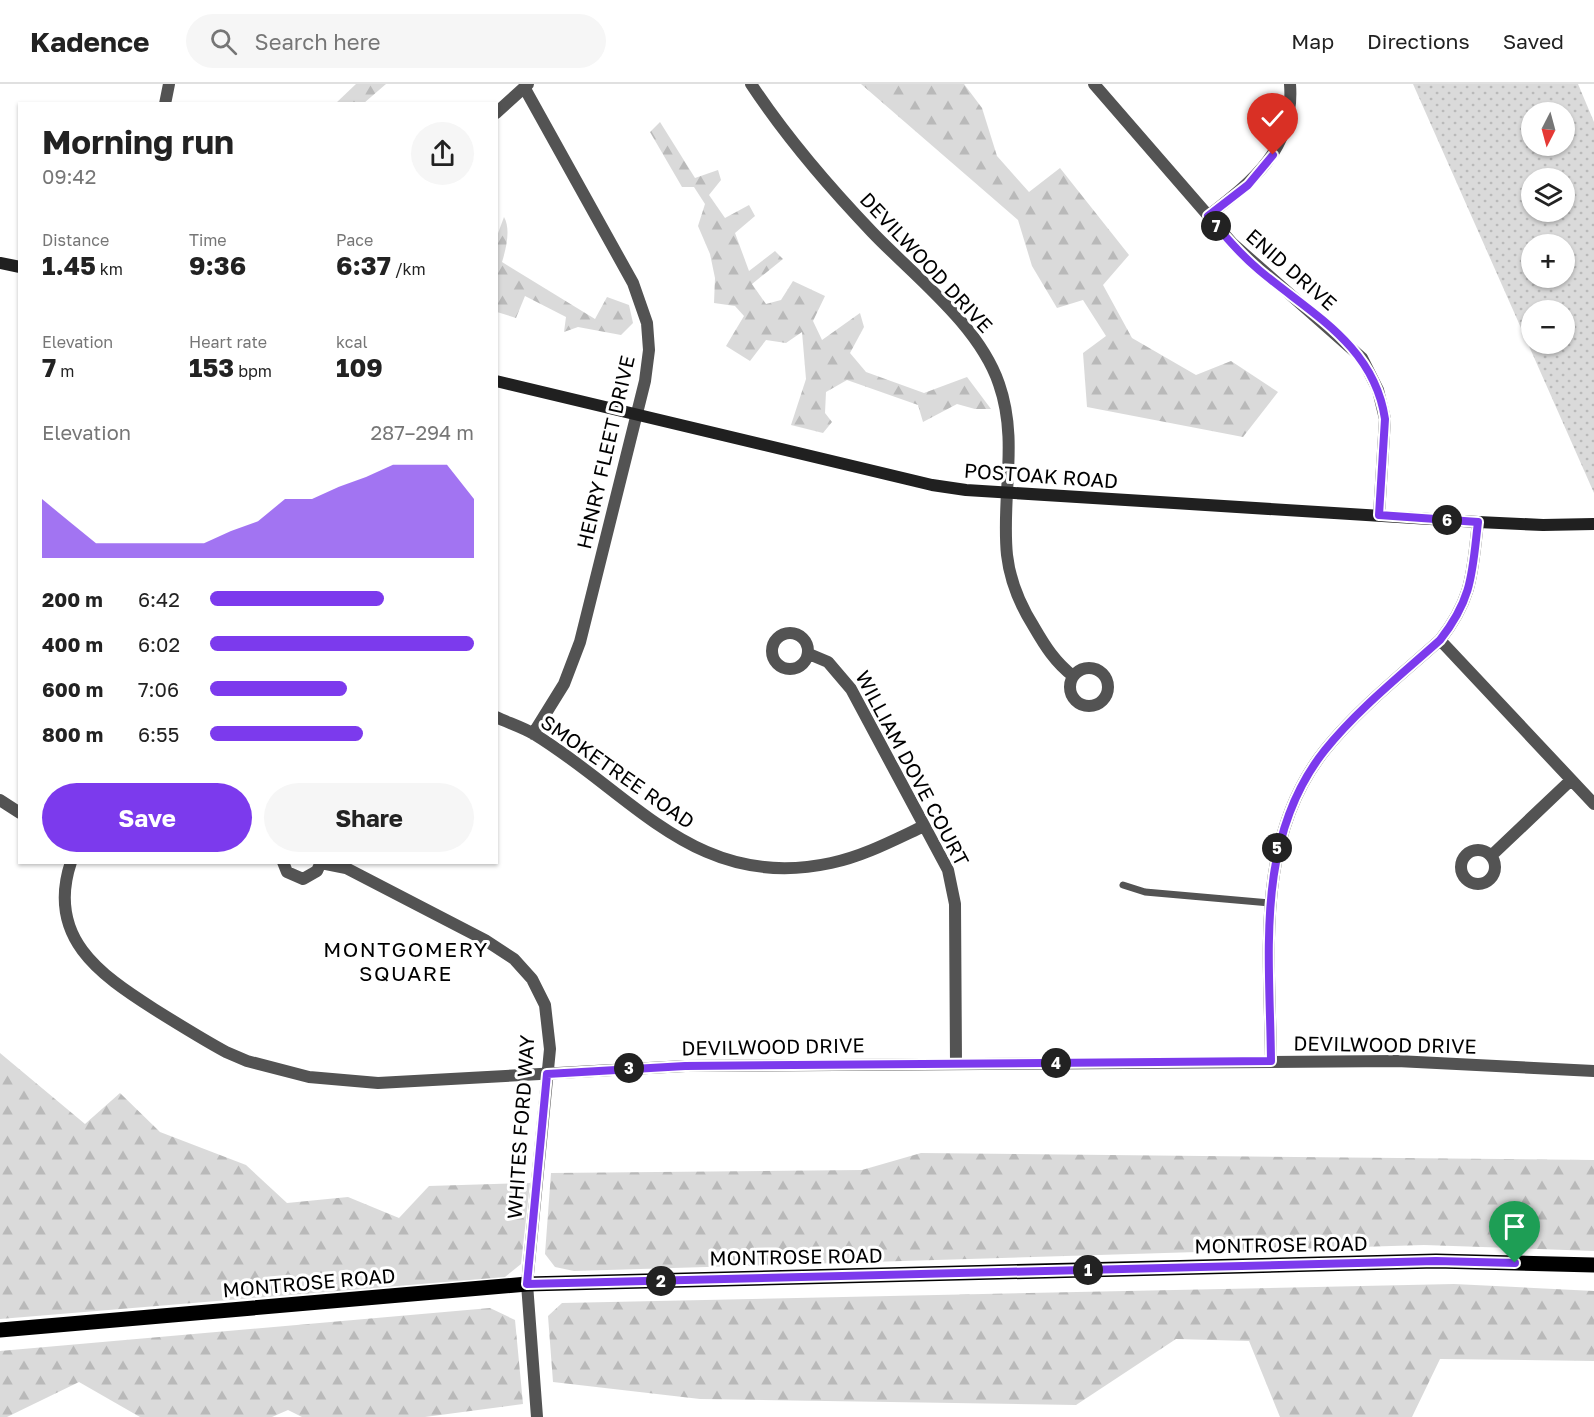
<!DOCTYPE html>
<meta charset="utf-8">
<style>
body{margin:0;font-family:"Golos Text",sans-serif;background:#f6f6f6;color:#222;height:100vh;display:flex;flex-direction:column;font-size:22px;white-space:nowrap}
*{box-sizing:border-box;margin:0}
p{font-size:20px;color:#767676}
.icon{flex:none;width:33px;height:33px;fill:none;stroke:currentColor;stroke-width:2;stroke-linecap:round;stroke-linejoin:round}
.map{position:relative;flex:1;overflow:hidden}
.drawer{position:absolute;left:18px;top:18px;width:480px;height:762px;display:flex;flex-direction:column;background:#fff;border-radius:0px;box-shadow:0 2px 4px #0004}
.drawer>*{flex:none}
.needle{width:39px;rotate:186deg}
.controls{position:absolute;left:1521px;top:18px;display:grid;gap:12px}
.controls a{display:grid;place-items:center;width:54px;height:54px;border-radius:50%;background:#fff;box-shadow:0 2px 4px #0004;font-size:30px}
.pin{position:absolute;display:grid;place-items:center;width:51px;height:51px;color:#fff;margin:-62px -26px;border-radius:50% 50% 50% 0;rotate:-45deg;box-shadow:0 0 6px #0007}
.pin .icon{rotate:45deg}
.km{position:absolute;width:30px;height:30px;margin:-15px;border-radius:50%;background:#222;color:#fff;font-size:16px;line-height:30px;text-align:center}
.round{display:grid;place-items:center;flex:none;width:63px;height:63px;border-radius:32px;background:#f6f6f6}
.summary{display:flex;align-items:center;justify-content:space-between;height:102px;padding:0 24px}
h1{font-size:33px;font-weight:700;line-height:45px}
.figures{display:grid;grid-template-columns:repeat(3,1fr);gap:9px;height:102px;padding:6px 24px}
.figures div{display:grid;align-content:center}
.figures b{font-size:26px;font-weight:700}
.figures small{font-size:16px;font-weight:400}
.figures p{font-size:16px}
.chart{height:168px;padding:12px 24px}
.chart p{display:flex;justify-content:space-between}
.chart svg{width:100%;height:108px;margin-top:6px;fill:#7c3aed;opacity:.7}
.button{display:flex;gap:12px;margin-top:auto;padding:12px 24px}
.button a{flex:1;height:69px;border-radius:36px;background:#7c3aed;color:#fff;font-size:24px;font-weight:700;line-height:69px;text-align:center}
.button a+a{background:#f6f6f6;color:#222}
ul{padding:0 24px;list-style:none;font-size:20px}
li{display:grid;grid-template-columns:96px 72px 1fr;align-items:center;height:45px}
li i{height:15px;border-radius:8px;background:#7c3aed}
header{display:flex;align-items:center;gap:36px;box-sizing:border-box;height:84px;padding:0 30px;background:#fff;border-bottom:2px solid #e0e0e0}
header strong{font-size:28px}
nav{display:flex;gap:33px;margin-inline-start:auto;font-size:21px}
.search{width:420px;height:54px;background:#f6f6f6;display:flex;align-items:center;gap:15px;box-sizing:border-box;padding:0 21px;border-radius:33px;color:#767676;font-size:22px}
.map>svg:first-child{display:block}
.grass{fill:url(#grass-dots);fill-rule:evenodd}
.forest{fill:url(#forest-firs)}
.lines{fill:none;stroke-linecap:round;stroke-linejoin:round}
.lane{stroke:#535353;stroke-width:7}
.street{stroke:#535353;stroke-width:12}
.secondary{stroke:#202020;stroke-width:12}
.primary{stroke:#000;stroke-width:15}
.route-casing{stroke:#fff;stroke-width:12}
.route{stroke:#7c3aed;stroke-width:8}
.labels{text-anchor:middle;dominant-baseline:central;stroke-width:6;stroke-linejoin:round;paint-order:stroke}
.street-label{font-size:20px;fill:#000;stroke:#fff}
.neighbourhood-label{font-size:21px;letter-spacing:1.5px;fill:#000;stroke:#fff}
</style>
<header>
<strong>Kadence</strong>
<div class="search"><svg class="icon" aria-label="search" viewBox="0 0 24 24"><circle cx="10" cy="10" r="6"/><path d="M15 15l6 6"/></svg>Search here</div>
<nav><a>Map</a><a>Directions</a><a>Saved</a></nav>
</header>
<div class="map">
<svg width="1594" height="1333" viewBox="0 0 1594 1333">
<defs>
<pattern id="grass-dots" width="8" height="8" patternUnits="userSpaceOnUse" patternTransform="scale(1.5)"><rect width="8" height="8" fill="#dadada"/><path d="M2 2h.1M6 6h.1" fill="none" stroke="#b9b9b9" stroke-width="1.8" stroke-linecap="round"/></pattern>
<pattern id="forest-firs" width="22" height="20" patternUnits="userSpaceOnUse" patternTransform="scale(1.5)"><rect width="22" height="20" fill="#dadada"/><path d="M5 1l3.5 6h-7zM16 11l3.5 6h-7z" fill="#b9b9b9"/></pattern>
</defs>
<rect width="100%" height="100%" fill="#fff"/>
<path class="grass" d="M1413,0H1578L1594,38V409ZM1532,28H1564V62H1532ZM1532,94H1564V128H1532ZM1532,160H1564V194H1532ZM1532,226H1564V260H1532Z"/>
<path class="forest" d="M356,0H386L364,19H336Z
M861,0H964L982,24L997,72L1029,108L1060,84L1129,171L1103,201L1132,254L1196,291L1231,277L1278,308L1243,353L1087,323L1083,269L1106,252L1083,216L1057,224L1032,182L1018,136Z
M660,38L695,94L718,86L721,96L709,111L725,134L749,121L755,132L735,149L749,187L775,167L783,175L752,200L766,220L781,216L793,197L825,212L813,237L822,256L860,229L864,243L850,269L866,288L924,309L967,293L991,325H975L957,320L923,338L918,321L847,296L826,308L825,329L832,338L823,349L791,341L806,295L802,248L786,259L766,256L750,277L726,262L744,232L735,222L714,219L715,194L710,170L698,142L705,120L694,103H682L650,48Z
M504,133C511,145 506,165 502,178L595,235L607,213L629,221L633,239L621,251L578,243L564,248L566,233L525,212L516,234L497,228V152Z
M0,969L85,1040L120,1009L160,1048L246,1081L287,1119L348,1113L399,1134L429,1102L530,1099L521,1180L505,1193L0,1235Z
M921,1069L1594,1076V1167L1424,1161L574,1187L555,1183L545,1170L551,1089L862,1086Z
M1454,1200L1594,1207V1277L1440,1275L1412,1333H1280L1249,1257L1176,1255L1076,1321L700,1315L553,1298L548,1232L562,1219Z
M490,1224L515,1236L523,1320L425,1333H302L288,1326L272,1333H140L79,1298L7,1333H0V1267Z"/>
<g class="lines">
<path class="lane" d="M1123,801L1145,808L1270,819"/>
<path class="street" d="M751,0C786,53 828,102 872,148C914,192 979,241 999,300C1019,357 1001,413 1007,471C1010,497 1020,521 1034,543C1045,562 1055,578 1073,592
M1094,0L1232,159L1362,274L1378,306L1385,335L1379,431
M524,3L633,199L647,239L649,266L645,297L580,558L564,600L533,650
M165,20L169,0
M496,29L528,0
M1208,132C1253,97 1295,64 1290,0
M772 567a18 18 0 1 1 36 0a18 18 0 1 1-36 0Z
M1440,556L1594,720
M809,570L828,578L851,605L948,786L955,820L956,980
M1070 603a19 19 0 1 1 38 0a19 19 0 1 1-38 0Z
M496,633C509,639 522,643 534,650C634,711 697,808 831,779C864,772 894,756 924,742
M0,716L20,729
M1461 783a17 17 0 1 1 34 0a17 17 0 1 1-34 0Z
M1492,771L1571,696
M71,778C46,853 99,890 154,925C178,940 202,955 226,968L247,977L309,993L378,999L685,982L1397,977L1594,987
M283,778L287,788L303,795L317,787L321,778
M321,779L346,784L485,856L514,875L532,895L545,921L550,965L527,1200L537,1333
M1271,977C1270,871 1254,755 1325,666C1358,625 1401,591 1440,556C1473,514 1472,489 1478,438"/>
<path class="secondary" d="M0,179L20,183
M496,297L932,401L966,406L1478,438L1543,441L1594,440"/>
<path class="primary" d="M0,1246L527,1200L1436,1177L1594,1181"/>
</g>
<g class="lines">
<defs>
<path id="route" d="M1273,71L1248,101L1208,132C1224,151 1240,170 1259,186C1311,230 1374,261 1385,335L1379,431L1478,438C1472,489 1473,514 1440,556C1401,591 1358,625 1325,666C1254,755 1270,871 1271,977L685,982L547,990L527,1200L1436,1177L1515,1179"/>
</defs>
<use href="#route" class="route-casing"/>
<use href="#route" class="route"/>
</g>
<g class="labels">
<g class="street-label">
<text transform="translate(927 178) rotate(47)">DEVILWOOD DRIVE</text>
<text transform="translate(1292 185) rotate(41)">ENID DRIVE</text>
<text transform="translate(605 368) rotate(-77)">HENRY FLEET DRIVE</text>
<text transform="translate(1041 391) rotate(4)">POSTOAK ROAD</text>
<text transform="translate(913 684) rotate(62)">WILLIAM DOVE COURT</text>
<text transform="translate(618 687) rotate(35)">SMOKETREE ROAD</text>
<text transform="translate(1385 960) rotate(1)">DEVILWOOD DRIVE</text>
<text transform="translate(773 962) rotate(-1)">DEVILWOOD DRIVE</text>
<text transform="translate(520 1043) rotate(-86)">WHITES FORD WAY</text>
<text transform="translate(1281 1160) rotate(-1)">MONTROSE ROAD</text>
<text transform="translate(796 1172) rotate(-1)">MONTROSE ROAD</text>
<text transform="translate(309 1198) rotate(-5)">MONTROSE ROAD</text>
</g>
<g class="neighbourhood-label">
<text x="406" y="865">MONTGOMERY<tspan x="406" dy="24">SQUARE</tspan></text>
</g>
</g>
</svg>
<div class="controls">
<a><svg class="needle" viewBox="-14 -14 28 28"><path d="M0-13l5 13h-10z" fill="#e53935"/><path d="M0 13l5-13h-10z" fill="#767676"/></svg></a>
<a><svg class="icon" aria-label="layers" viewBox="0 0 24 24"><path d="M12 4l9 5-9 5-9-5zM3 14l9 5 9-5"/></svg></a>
<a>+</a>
<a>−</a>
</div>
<div class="pin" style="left:1515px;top:1179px;background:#1e9e55"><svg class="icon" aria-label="arrive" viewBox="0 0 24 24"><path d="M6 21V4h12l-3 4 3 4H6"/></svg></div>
<div class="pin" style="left:1273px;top:71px;background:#d93025"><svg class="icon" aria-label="check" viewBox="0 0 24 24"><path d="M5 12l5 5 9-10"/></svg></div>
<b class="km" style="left:1088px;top:1186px">1</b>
<b class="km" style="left:661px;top:1197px">2</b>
<b class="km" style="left:629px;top:984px">3</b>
<b class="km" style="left:1056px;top:979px">4</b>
<b class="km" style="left:1277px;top:764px">5</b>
<b class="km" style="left:1447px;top:436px">6</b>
<b class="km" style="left:1216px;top:142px">7</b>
<section class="drawer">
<div class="summary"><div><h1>Morning run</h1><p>09:42</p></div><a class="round"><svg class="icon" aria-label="share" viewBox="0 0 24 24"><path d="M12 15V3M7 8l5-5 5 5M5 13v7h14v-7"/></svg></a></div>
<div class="figures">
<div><p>Distance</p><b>1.45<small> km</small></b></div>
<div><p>Time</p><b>9:36</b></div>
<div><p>Pace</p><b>6:37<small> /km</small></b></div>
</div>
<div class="figures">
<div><p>Elevation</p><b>7<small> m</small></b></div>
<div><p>Heart rate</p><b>153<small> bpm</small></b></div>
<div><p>kcal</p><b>109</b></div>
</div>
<div class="chart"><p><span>Elevation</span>287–294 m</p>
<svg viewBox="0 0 160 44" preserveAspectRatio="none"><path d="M0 44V20L10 29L20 38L30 38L40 38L50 38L60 38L70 33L80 29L90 20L100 20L110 15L120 11L130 6L140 6L150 6L160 20V44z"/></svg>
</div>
<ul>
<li><b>200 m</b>6:42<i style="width:66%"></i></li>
<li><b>400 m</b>6:02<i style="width:100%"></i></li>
<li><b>600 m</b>7:06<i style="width:52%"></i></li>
<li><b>800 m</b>6:55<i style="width:58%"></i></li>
</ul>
<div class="button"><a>Save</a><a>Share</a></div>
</section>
</div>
